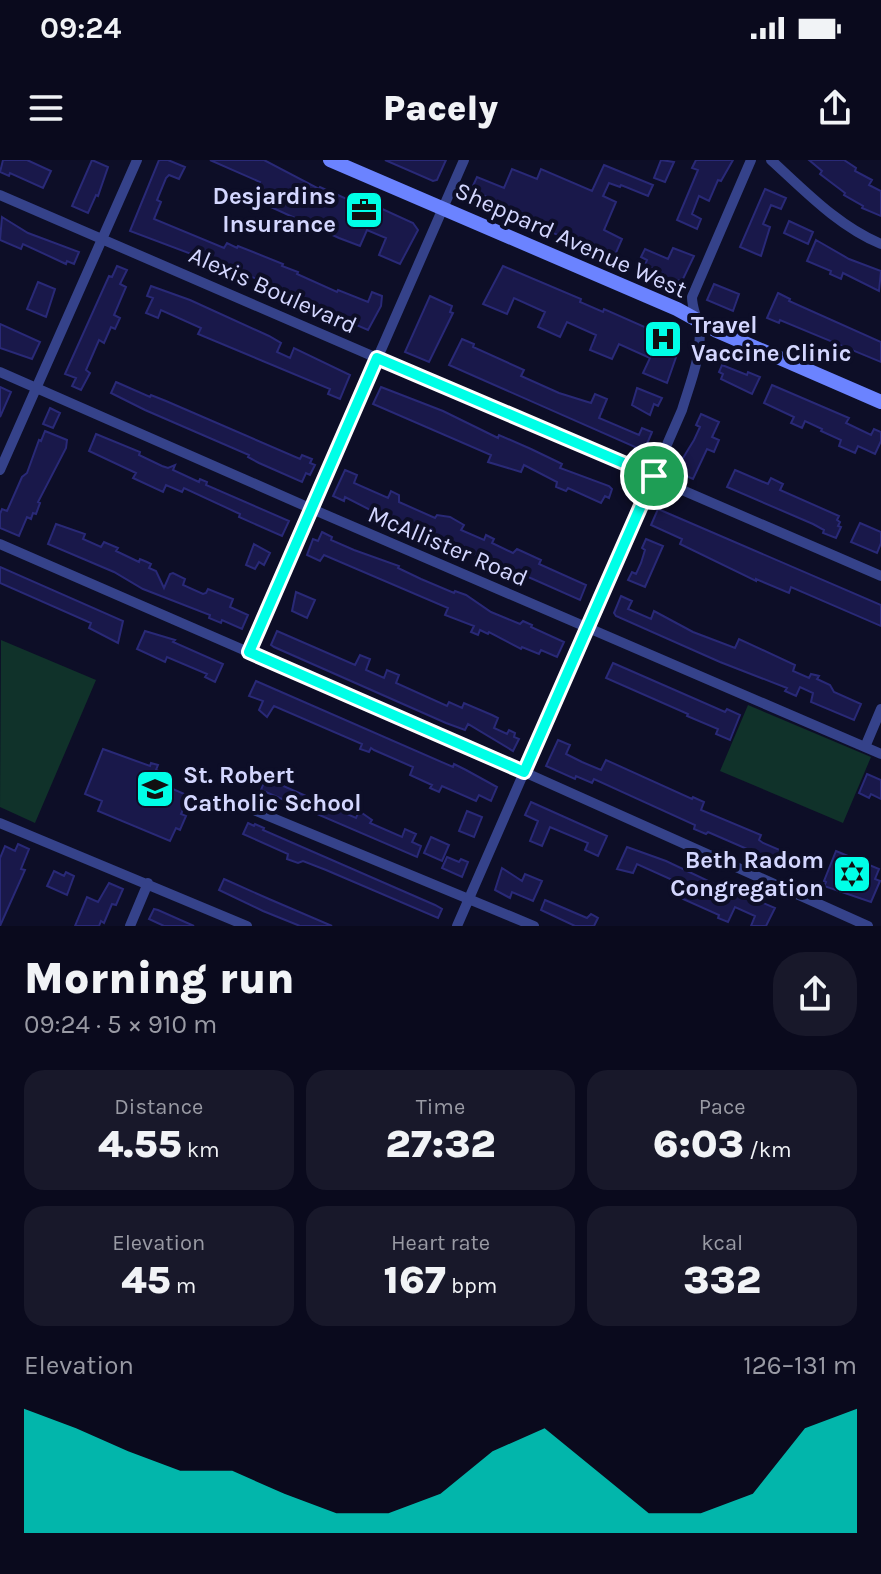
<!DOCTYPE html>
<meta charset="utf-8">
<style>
body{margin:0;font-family:Karla,sans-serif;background:#18182a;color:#f1f3f6;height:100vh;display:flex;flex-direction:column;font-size:30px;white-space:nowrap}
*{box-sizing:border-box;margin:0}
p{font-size:26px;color:#999aa4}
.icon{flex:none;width:44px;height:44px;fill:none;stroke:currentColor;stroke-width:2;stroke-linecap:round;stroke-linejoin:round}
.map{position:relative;height:766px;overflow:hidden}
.details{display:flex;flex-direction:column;background:#0a0a1d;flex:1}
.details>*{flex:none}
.pin{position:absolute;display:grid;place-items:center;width:68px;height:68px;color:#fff;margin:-34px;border:4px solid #fff;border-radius:50%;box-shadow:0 2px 8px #0007}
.round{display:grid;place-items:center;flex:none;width:84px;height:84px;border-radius:32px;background:#18182a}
.overview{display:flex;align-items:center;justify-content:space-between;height:136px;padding:0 24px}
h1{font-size:44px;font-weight:800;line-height:60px}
.stats{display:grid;grid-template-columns:repeat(3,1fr);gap:12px;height:136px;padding:8px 24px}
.stats div{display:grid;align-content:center;border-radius:20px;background:#18182a;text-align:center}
.stats b{font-size:40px;font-weight:800}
.stats small{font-size:22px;font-weight:400}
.stats p{font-size:22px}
.chart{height:224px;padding:16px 24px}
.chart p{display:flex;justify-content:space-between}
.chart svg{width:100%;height:144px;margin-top:8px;fill:#00ffe7;opacity:.7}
.status{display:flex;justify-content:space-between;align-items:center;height:56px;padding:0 40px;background:#0a0a1d;direction:ltr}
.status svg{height:22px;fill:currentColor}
header{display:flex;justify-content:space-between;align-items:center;height:104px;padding:0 24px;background:#0a0a1d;font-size:36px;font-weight:800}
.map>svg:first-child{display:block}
.green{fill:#10322a}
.building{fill:#19184a;stroke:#292977;stroke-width:2}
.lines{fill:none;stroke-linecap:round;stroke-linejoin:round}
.minor{stroke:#35428a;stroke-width:10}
.secondary{stroke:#6b83ff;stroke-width:14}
.route-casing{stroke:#fff;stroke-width:16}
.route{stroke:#00ffe7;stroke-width:10}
.labels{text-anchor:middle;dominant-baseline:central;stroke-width:8;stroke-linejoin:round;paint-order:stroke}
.poi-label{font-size:24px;font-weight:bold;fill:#d4d7ff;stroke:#0d0e27;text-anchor:end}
.street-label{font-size:24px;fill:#d4d7ff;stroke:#0d0e27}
</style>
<div class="status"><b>09:24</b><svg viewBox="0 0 49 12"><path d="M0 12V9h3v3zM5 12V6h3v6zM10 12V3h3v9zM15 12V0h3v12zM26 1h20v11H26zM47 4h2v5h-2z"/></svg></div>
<header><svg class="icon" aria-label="menu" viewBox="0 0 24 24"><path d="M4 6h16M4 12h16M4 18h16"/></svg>Pacely<svg class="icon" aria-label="share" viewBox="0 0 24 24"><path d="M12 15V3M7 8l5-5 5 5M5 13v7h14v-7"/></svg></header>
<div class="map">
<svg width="881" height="766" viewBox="0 0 881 766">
<rect width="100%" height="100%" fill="#0d0e27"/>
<path class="green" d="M1,480L96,520L35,663L0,647Z
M748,545L871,597L843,663L720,611Z"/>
<path class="building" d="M3,0H27L51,11L43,28L10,13L9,16L0,12Z
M92,0L108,7L98,36L96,35L88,53L72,46Z
M159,0H168L185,7L179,19L169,15L166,18L157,40L161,42L154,59L224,88L227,83L237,88L238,86L283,104L282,106L298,112L297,114L337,132L338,130L368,142L372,132L382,136L381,146L368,170L347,161L348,158L322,149L250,116L130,71Z
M210,0H264L319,29L320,27L349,40L355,41L356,37L413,63L418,70L400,104L379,95L386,78L367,70L360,86L339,78L253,39L260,22Z
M385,0H446L437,20L433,21Z
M661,0L674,2L665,22L654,18Z
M696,0H733L721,21L718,20L709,41L699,36L692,54L701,59L697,69L677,60L698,10L692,8Z
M809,0H844L856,8L855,11L872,20L869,25L881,31V56L862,48L863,46L844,35L845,33L820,14L822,11Z
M604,5L653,25L648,36L621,25L620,27L609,23L603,36L616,42L604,70L622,79L615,95L596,87L594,91L499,49L496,47L498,42L471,30L477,17L504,28L512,9L537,19L541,9L592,31Z
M765,29L786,38L781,49L771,45L763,64L770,67L761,96L740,87Z
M2,57L28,73L79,92L74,104L67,101L66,104L23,84L21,89L0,80Z
M789,61L813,72L808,84L784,73Z
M816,80L849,99L881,111L879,131L843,113L841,119L830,114L831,111L807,101Z
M673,88L694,96L683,119L672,123L665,119L664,114L645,105L647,100L641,97L645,89L668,99Z
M117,106L127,110L120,124L126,127L114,155L120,158L115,169L111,167L104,183L99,180L86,210L90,213L81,230L72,226L76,218L65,214L109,116L112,117Z
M503,106L581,139L580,142L603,152L604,149L681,183L667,223L643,213L650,198L619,184L612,199L590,190L596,175L567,162L560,177L538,167L545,152L514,138L507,154L483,144Z
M38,122L55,129L46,157L27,149Z
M714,124L739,134L733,151L707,140Z
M151,126L190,140L269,176L281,183L277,192L290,198L294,188L350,215L340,239L328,234L330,229L198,174L201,168L161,150L158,158L146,153L153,138L147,136Z
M778,133L790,139L789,141L881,182V202L780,160L779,163L767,158Z
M430,136L452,146L450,152L453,153L429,202L405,192Z
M0,164L40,182L32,199L0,188Z
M462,179L474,184L473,187L524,210L521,216L559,233L591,243L595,234L607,239L599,258L639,275L642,268L652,272L644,291L449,205Z
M722,205L747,215L748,212L760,217L752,234L721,219L723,214L719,212Z
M116,222L150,237L151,235L166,241L300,299L302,295L312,299L310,303L315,305L310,315L306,313L302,322L259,303L248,297L249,295L145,250L111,233Z
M772,225L849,258L846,263L871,275L874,269L881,272V281L875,294L858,286L855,293L839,286L841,280L821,271L822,269L805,261L802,268L791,263L794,257L764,243Z
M0,227L11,232L0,257Z
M381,227L443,251L498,278L499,275L531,289L558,302L562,304L560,308L609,326L612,329L609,338L605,336L601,343L568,328L566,331L556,327L557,322L524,305L521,312L488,302L491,295L373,244Z
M637,228L662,238L658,246L654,244L650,255L632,245Z
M50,248L60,253L53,268L43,264Z
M701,254L719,262L712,277L719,280L714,292L707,289L693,319L675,311L694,280L700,267L696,265Z
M45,271L67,280L66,288L38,342L40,343L36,354L33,353L31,359L27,357L19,376L0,368V354L2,349L7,351L22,317L27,313L39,280L41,281Z
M96,274L140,292L139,295L162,306L168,308L175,305L173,310L199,322L200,319L207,322L206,325L289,361L282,376L239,357L240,354L184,328L182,332L166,325L163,332L133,318L136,313L89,291Z
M345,310L357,315L354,323L388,338L391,331L399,335V342L435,358L437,355L450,357L464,365L461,370L484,380L486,375L494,379L492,383L513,393L517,389L541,400L539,404L586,425L580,440L517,412L500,408L490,403L491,401L448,384L408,364L406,366L386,358L345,337L344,341L333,336Z
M735,310L768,324L771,318L783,324L780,330L839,356L837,360L840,362L838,366L841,367L836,378L823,373L824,370L813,364L727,327Z
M658,349L881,445V466L791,427L789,433L756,419V421L680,384L682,379L651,365Z
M860,363L881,372V383L877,393L851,382Z
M56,364L85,374L83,379L101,387L104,382L118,388L116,391L139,402L140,399L147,402L151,404L149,408L156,411L164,428L170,414L173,413L185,419L183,425L203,434L206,433L208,429L233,439L230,447L248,455L242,469L222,460L221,463L209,458L210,455L143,429L114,412L48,384Z
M322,372L332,377L331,380L354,390L399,406L398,408L421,419L454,433L455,431L466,435L491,452L520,464L523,461L532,465L531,467L564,482L557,497L541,490L539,494L522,487L521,489L489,472L488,474L480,470L478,475L471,472L474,466L445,455L448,448L324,395L320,401L307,395L313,379L318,381Z
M646,379L663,386L645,427L628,420L632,412L636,414L641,403L645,390L642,388Z
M254,384L270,393L264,405L259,402L255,409L246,405Z
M0,407L123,461L118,483L89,468L91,463L0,423Z
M296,432L315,440L307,458L292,451Z
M621,436L632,441L628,449L651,459L654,451L693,472L735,488L739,479L795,505L793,511L809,518L811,514L819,516L817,519L830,525L834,532L861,544L854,560L811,542L813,533L800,527L796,536L785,531L787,528L720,502L616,456L614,453Z
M145,471L175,480L173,482L223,504L215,522L205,517L207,514L167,497L165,502L137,489Z
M277,471L355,505L360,495L370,499L366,510L384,518L387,510L399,515L396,523L447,546L449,542L462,548L464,543L492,555L498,558L494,568L507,574L509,570L515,573L514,577L519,579L513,591L468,564L465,570L446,563L274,487L271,485Z
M613,503L725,552L727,549L740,555L730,580L716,574L718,569L687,556L688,554L606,518Z
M256,521L453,607L454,604L466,610L497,627L491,641L479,635L476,641L442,626L439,632L430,628L432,625L410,615L413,607L374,590L371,588L369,592L360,589L362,584L274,546L267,557L259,550L263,541L249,536Z
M558,580L570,585L566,594L582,602L601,610L606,600L692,639L693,637L704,642L701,650L761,675L759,680L763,683L796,697L791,708L708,672L706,674L694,669L695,665L594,619L592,623L576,616L575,619L546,606Z
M103,589L150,606L151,603L158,605L156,610L172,616L168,627L189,636L181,654L186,656L180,670L176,668L170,681L98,651L102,641L85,634Z
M268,612L284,619L281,625L356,658L359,651L372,660L370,663L402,677L405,669L416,674L412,682L421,686L417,697L261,630Z
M867,614L881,620V639L871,634L869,638L859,633Z
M531,642L607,676L598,696L585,690L588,683L550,667L542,686L530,681L538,661L525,655Z
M467,651L482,657L474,677L459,671Z
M248,663L254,666L255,664L264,668L263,670L435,745L442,749L438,758L326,710L303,701L298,703L287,699L288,694L243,674Z
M431,677L449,685L442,701L424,693Z
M18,684L29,689L21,709L25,710L0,766V698L5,686L15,691Z
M627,687L666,701L744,738L746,733L757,738L756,740L775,748L766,766H751L755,756L735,747L728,762L718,758L719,755L683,739L688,727L637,704L633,713L617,709Z
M836,691L879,709L875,719L880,721L871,742L824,726L826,722L824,721Z
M447,697L459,702L461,699L468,702L462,717L442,708Z
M502,708L522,721L525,714L542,721L533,741L512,732L510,738L495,730Z
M54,711L64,716L66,712L74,716L67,735L47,726Z
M224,719L269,739L332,766H300L263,751L219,730Z
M109,723L123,729L116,745L112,744L104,763L101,761L99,766H75L87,737L98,742Z
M545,740L587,758L591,754L598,758L594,766H575L541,750Z
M154,749L158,750L194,766H164L149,759Z"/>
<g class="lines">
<path class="minor" d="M771,0C805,31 838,66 881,84
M0,35L881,416
M0,212L312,349L881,594
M0,310L137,0
M0,384L524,612L868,766
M249,492L464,0
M865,587L881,549
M256,651L534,766
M0,663L247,766
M130,766L148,723
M457,766L682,250C689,226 703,193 699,168C697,156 692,149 692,137L751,0"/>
<path class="secondary" d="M330,0L677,149L717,171L881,242"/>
</g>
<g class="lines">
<defs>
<path id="route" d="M377,198L654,316L524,612L249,492Z"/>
</defs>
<use href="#route" class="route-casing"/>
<use href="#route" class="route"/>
</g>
<defs>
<symbol id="office-square" viewBox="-11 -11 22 22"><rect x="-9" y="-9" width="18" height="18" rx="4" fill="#00ffe7" stroke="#0d0e27"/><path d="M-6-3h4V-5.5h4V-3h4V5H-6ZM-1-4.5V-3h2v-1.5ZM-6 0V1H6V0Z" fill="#111"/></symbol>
<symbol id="hospital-square" viewBox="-11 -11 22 22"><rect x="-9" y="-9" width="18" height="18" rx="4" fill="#00ffe7" stroke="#0d0e27"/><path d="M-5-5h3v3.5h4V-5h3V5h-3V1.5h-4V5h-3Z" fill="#111"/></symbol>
<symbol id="school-square" viewBox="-11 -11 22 22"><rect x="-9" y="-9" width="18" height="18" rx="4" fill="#00ffe7" stroke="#0d0e27"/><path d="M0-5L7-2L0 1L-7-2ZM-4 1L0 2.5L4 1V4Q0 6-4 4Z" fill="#111"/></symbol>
<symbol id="synagogue-square" viewBox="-11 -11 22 22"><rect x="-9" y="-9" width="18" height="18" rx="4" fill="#00ffe7" stroke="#0d0e27"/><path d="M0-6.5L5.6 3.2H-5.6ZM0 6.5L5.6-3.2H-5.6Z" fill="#111"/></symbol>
</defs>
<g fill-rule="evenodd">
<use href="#office-square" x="342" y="28" width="44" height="44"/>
<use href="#hospital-square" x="641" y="157" width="44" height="44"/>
<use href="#school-square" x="133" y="607" width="44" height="44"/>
<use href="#synagogue-square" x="830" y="692" width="44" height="44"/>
</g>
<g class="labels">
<g class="poi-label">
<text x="336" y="36">Desjardins<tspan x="336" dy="28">Insurance</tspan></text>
<text x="691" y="165" text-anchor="start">Travel<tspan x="691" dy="28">Vaccine Clinic</tspan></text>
<text x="183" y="615" text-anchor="start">St. Robert<tspan x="183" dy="28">Catholic School</tspan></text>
<text x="824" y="700">Beth Radom<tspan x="824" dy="28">Congregation</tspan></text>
</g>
<g class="street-label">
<text transform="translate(571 80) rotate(24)">Sheppard Avenue West</text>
<text transform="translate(273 130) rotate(24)">Alexis Boulevard</text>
<text transform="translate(448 386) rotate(23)">McAllister Road</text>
</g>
</g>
</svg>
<div class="pin" style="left:654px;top:316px;background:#1e9e55"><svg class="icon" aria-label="arrive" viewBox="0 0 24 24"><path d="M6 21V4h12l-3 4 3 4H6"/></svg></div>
</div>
<section class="details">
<div class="overview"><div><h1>Morning run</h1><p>09:24 · 5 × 910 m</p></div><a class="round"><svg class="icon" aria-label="share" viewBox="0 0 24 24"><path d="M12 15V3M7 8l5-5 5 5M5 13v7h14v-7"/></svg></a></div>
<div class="stats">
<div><p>Distance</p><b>4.55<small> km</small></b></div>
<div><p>Time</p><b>27:32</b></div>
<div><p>Pace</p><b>6:03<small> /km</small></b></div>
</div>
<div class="stats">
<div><p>Elevation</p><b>45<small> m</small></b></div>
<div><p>Heart rate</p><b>167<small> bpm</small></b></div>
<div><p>kcal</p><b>332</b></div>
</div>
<div class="chart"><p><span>Elevation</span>126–131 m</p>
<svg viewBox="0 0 160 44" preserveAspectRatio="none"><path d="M0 44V6L10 12L20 19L30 25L40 25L50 32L60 38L70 38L80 32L90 19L100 12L110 25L120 38L130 38L140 32L150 12L160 6V44z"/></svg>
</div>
</section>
